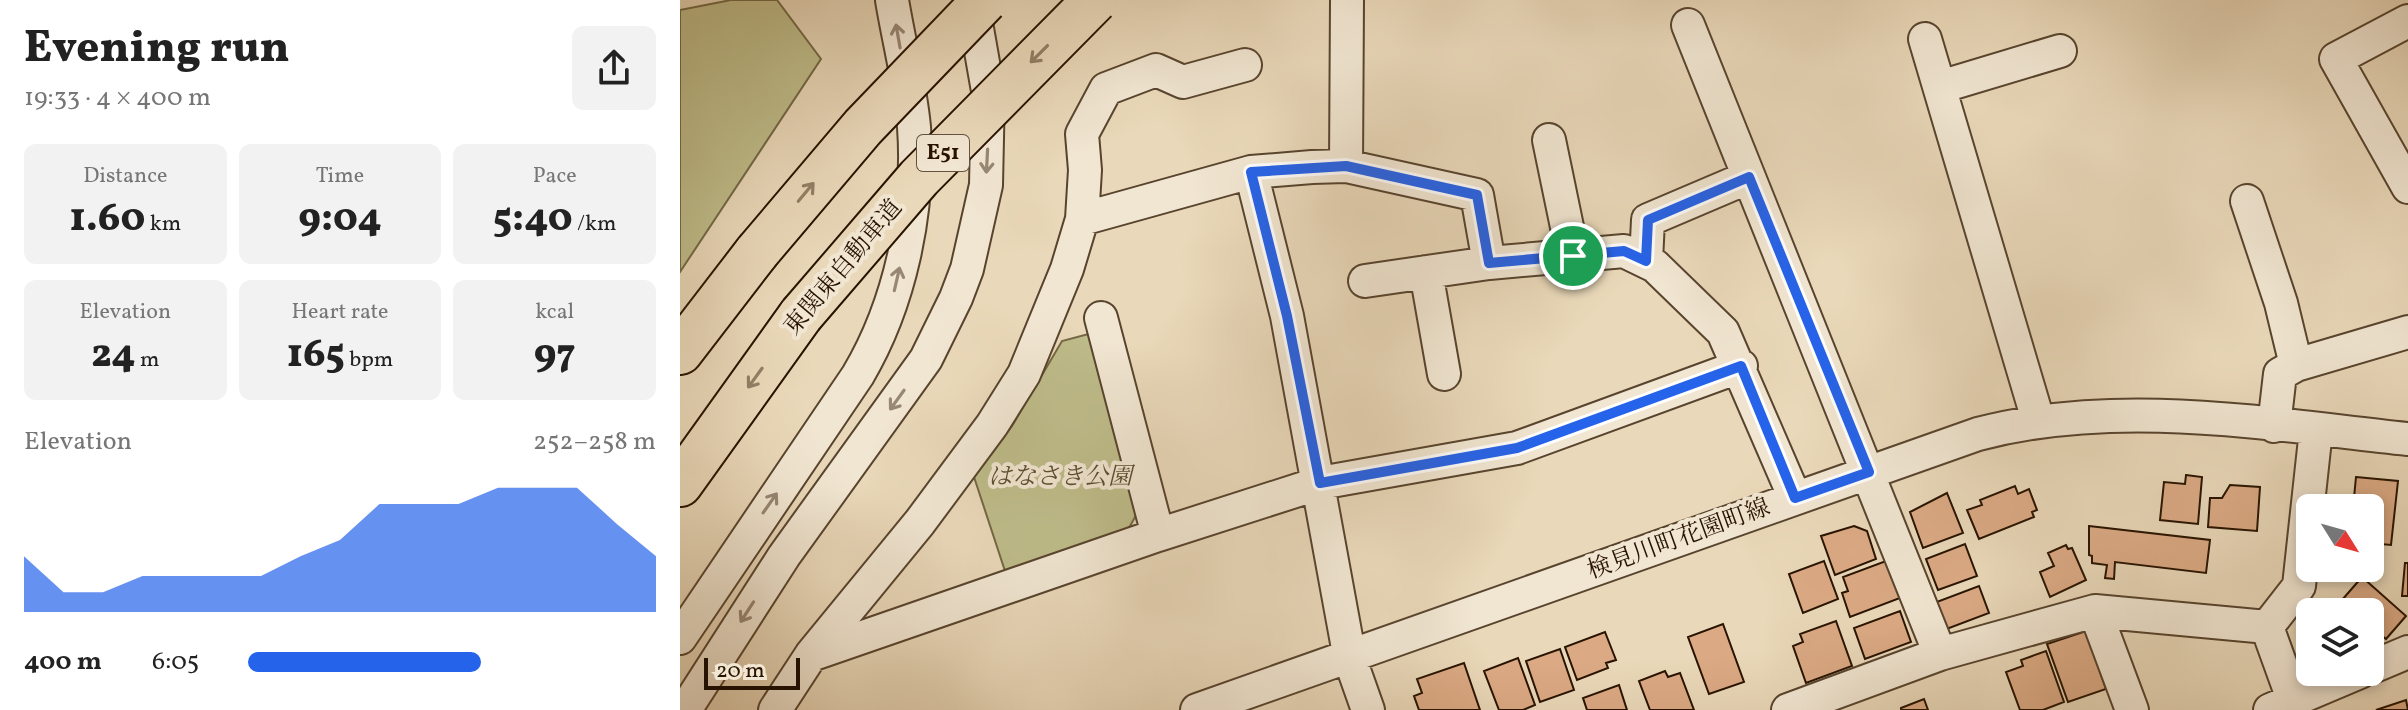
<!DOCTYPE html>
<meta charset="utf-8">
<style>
body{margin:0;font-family:Vollkorn,"Noto Serif JP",serif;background:#f2f2f2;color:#222;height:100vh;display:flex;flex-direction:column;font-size:30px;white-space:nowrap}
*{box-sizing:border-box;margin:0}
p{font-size:26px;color:#767676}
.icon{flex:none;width:44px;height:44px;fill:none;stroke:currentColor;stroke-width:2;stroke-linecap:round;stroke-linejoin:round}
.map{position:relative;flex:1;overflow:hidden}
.panel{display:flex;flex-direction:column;background:#fff;width:680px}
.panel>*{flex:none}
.needle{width:52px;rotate:127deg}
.tools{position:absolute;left:1616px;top:494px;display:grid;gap:16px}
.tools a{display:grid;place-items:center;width:88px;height:88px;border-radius:12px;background:#fff;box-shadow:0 4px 12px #0003;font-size:40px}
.scale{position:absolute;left:24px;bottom:20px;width:96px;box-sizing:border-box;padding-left:8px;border:4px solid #281300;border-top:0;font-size:22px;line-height:28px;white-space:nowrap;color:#281300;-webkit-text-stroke:6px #f1e6d2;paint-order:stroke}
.pin{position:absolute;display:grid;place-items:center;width:68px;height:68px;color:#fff;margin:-34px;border:4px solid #fff;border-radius:50%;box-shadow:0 2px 8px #0007}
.round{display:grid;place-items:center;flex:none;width:84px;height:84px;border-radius:12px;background:#f2f2f2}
.summary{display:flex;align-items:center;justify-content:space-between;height:136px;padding:0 24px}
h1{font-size:44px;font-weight:800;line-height:60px}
.figures{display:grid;grid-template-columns:repeat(3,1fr);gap:12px;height:136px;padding:8px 24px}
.figures div{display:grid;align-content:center;border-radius:12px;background:#f2f2f2;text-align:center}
.figures b{font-size:40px;font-weight:800}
.figures small{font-size:22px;font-weight:400}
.figures p{font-size:22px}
.chart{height:224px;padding:16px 24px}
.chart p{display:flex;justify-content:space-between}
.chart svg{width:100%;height:144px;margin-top:8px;fill:#2563eb;opacity:.7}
ul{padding:0 24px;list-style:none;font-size:26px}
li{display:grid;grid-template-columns:128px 96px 1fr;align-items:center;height:60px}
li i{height:20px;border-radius:10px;background:#2563eb}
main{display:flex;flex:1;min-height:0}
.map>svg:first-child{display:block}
.green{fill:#bebc8a;stroke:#736845;stroke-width:2}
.building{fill:#dbaa85;stroke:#281300;stroke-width:2}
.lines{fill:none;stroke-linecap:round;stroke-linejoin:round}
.minor-casing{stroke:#58442e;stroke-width:36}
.highway-casing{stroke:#281300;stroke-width:48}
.minor{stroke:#f1e6d2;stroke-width:32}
.highway{stroke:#e9d8b9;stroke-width:44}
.highway-bridge-casing{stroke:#281300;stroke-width:48;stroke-linecap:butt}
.highway-bridge{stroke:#e9d8b9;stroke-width:44}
.oneway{stroke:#978774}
.oneway2{stroke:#927f66}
.route-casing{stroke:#fff;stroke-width:16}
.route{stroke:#2563eb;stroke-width:10}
.labels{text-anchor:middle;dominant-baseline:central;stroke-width:8;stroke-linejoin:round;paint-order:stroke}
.shield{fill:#f1e6d2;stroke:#64523f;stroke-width:2}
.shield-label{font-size:22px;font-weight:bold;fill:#281300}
.street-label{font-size:24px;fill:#281300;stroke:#f1e6d2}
.park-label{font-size:24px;font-style:italic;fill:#5c4e30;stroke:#f1e6d2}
</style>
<main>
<section class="panel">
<div class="summary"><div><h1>Evening run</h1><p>19:33 · 4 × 400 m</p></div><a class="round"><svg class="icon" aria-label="share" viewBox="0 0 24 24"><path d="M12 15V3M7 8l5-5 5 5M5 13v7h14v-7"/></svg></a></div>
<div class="figures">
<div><p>Distance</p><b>1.60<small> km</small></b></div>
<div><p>Time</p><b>9:04</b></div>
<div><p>Pace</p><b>5:40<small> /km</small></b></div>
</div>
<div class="figures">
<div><p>Elevation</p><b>24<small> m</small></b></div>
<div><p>Heart rate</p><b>165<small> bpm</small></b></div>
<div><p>kcal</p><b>97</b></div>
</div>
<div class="chart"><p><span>Elevation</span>252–258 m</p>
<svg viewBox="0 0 160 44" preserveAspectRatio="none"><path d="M0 44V27L10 38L20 38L30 33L40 33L50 33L60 33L70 27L80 22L90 11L100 11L110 11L120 6L130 6L140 6L150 17L160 27V44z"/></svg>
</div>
<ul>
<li><b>400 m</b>6:05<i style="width:57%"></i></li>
</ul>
</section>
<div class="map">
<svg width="1728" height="710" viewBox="0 0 1728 710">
<rect width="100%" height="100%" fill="#e9d8b9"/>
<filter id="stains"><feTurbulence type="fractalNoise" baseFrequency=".0025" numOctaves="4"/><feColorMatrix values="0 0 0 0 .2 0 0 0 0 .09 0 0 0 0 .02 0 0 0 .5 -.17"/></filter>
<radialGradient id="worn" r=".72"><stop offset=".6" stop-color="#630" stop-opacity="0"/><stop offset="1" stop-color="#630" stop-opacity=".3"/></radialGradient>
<path class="green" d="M51,0H97L141,59L0,272V10Z
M416,332L460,508L449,528L325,571L294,477L332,426L382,341Z"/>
<path class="building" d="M1506,475L1522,477L1518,524L1480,520L1484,482L1505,484Z
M1676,477L1718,481L1711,545L1690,543V508H1673Z
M1550,485L1580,487L1577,531L1528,527L1530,498H1542Z
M1335,486L1338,494L1349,489L1357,510L1352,512L1354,517L1299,539L1287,510L1302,505L1300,500Z
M1267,493L1283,533L1243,548L1230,512Z
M1174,526L1187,531L1196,559L1155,575L1141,536Z
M1409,526L1530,540L1526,573L1435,562L1434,579L1425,578L1427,565L1412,563V556L1409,555Z
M1285,544L1297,576L1258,590L1246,559Z
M1386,545L1388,549L1392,548L1406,580L1370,597L1360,572L1374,566L1368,553Z
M1144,561L1158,599L1123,613L1109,574Z
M1206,561L1220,598L1170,617L1162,593L1168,591L1163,577Z
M1725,563H1728V596H1722Z
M1682,577L1726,616L1706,639L1690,626V612H1675L1662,600Z
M1299,586L1309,613L1264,630L1254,603Z
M1220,611L1231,642L1185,659L1174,628Z
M1156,621L1172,666L1126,683L1113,646L1123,642L1120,634Z
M1043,624L1064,682L1029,694L1008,637Z
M1406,631L1426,689L1388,702L1367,644Z
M925,632L936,660L926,663L928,668L897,680L885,647Z
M880,649L894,690L860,702L846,661Z
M1366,651L1384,702L1363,710H1340L1326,672L1343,666L1341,660Z
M838,658L855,705L843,710H819L804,671Z
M784,663L800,710H739L734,696L742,693L737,679Z
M985,671L988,677L1000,673L1014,710H970L959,681Z
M939,685L947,710H907L903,698Z
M1244,699L1248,710H1221V708Z
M1726,700L1728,710H1696Z"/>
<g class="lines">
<defs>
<path id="minor" d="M1728,21L1656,59L1728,187
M1008,25L1260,654
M1245,39L1358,420
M1260,87L1380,51
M869,140L893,256
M666,166L667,0
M571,172L607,316L670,659L688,710
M1567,201L1601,303L1616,365
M402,219L571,172L632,167L666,166L797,195L809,263
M966,261L968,220L1069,177
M746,272L764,374
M685,281L809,263L944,251L975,266L1043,332L1115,498
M421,318L478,535
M1594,426L1600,374L1616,365L1728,332
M1415,611L1452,710
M0,638L178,375C220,304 240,211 234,127C230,85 219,42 212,0
M131,655L478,535L640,483L837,448L1061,366
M1690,668L1728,652
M5,710L104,556L246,359L276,298L287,269L306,185L308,91L292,0
M95,710L131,655L240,522L312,425L344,374L387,269L402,219L405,170L402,134L426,89L476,70L503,82L565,65
M517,710L1298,434C1439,397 1586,424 1728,439
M1108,710L1260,654L1415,611L1587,627
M1590,710L1680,672
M1617,710L1587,627L1619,586L1636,430"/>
<path id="highway" d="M0,352L77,252
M0,484L121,315"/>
</defs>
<use href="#minor" class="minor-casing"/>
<use href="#highway" class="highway-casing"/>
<use href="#minor" class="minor"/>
<use href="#highway" class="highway"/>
<defs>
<path id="highway-bridge" d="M77,252L183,127L305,0
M121,315L239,178L415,0"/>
</defs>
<use href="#highway-bridge" class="highway-bridge-casing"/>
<use href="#highway-bridge" class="highway-bridge"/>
</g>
<defs><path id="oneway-shaft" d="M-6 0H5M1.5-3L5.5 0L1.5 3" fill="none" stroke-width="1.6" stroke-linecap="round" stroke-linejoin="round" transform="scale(2)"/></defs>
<g class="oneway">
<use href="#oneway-shaft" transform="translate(218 36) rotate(-100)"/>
<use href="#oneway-shaft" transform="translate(307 161) rotate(93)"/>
<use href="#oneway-shaft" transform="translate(217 279) rotate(-77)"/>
<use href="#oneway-shaft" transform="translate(217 400) rotate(126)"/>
<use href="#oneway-shaft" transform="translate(90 503) rotate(-55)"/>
<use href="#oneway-shaft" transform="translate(67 612) rotate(123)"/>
</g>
<g class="oneway2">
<use href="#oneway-shaft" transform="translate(359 54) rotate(135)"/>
<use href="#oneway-shaft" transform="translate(126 192) rotate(-50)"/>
<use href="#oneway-shaft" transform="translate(75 378) rotate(126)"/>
</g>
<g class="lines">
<defs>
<path id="route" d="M666,166L797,195L809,263L944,251L966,261L968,220L1069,177L1189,472L1115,498L1061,366L837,448L640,483L607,316L571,172Z"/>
</defs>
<use href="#route" class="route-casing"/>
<use href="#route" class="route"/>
</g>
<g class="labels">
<rect class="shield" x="237" y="135" width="52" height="36" rx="6"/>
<g class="shield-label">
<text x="263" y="153">E51</text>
</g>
<g class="street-label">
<text transform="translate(164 268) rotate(-50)">東関東自動車道</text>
<text transform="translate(999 540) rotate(-20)">検見川町花園町線</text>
</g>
<g class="park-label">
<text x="380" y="478">はなさき公園</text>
</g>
</g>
<rect width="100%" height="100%" filter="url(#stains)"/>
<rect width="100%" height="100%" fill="url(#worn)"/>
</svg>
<div class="tools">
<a><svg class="needle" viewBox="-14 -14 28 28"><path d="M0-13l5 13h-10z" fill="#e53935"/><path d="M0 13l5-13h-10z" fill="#767676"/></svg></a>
<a><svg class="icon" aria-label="layers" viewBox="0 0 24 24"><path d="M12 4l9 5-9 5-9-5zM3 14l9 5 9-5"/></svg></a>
</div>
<div class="scale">20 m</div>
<div class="pin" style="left:893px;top:256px;background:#1e9e55"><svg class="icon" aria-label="arrive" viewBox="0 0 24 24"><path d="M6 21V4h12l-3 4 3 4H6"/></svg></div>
</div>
</main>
